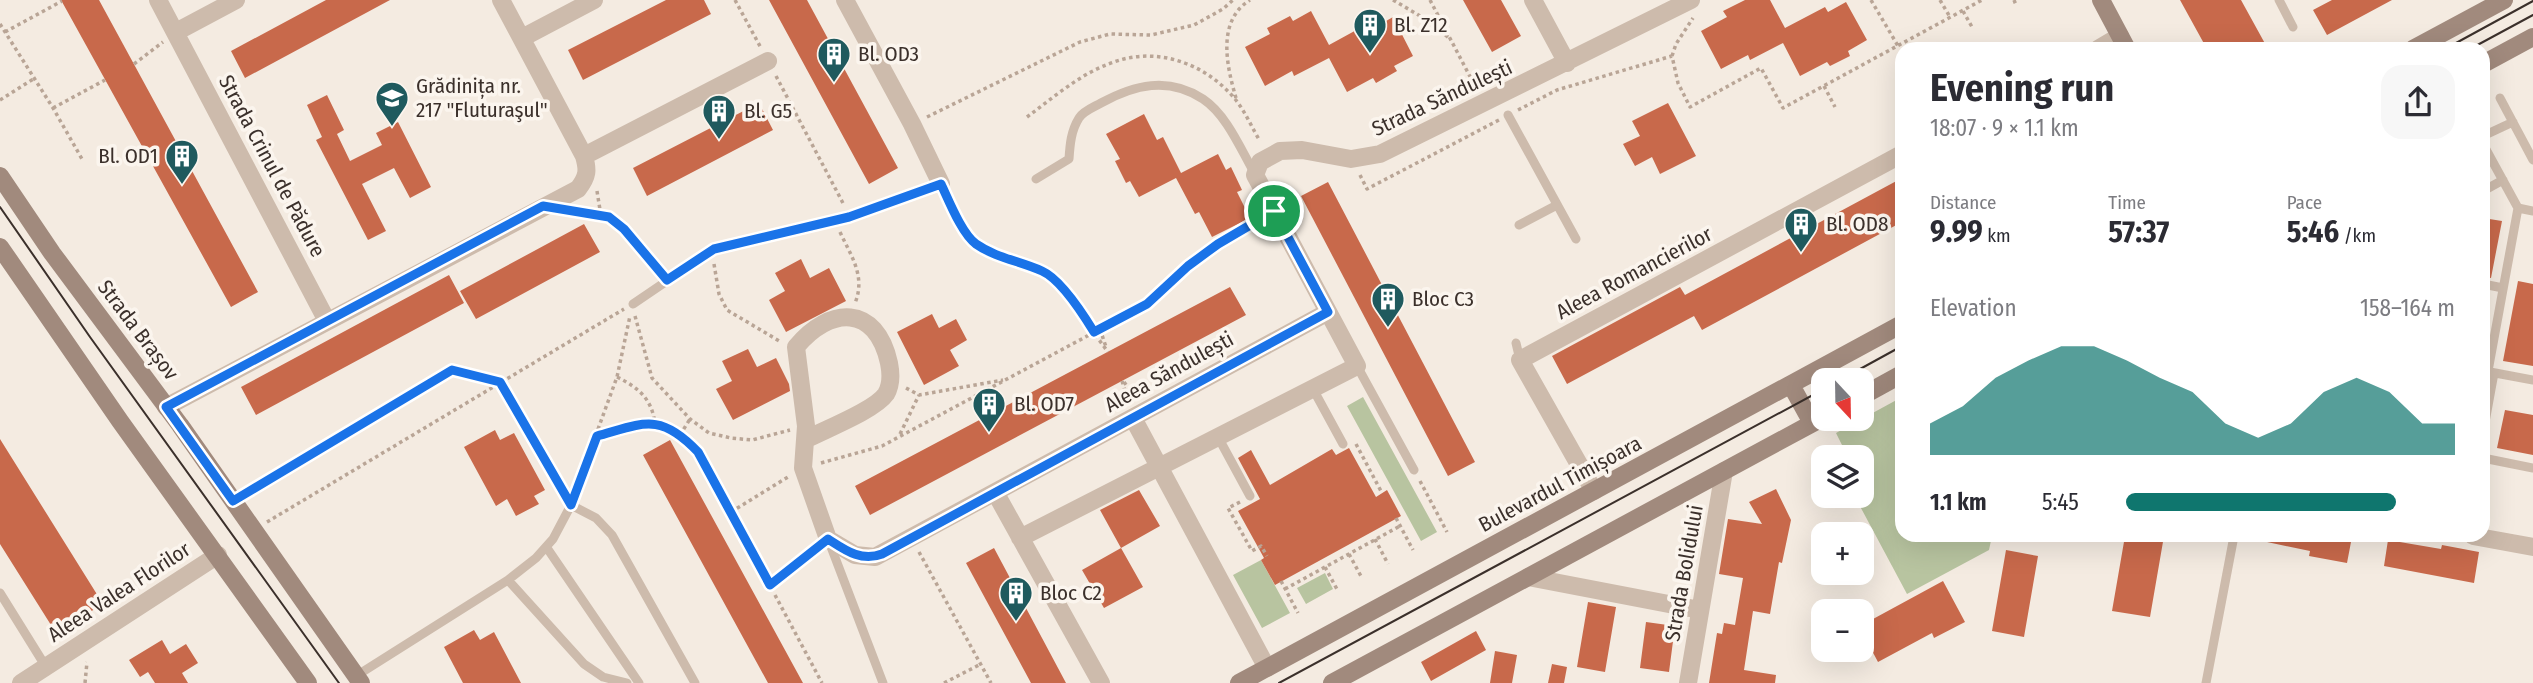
<!DOCTYPE html>
<meta charset="utf-8">
<style>
body{margin:0;font-family:"Fira Sans Condensed",sans-serif;background:#f7f7f7;color:#2b2b33;height:100vh;display:flex;flex-direction:column;font-size:26px;white-space:nowrap}
*{box-sizing:border-box;margin:0}
p{font-size:23px;color:#7c7c81}
.icon{flex:none;width:38px;height:38px;fill:none;stroke:currentColor;stroke-width:2;stroke-linecap:round;stroke-linejoin:round}
.map{position:relative;flex:1;overflow:hidden}
.details{position:absolute;left:1895px;top:42px;width:595px;height:500px;display:flex;flex-direction:column;background:#fff;border-radius:21px;box-shadow:0 7px 28px #0002}
.details>*{flex:none}
.needle{width:46px;rotate:158deg}
.controls{position:absolute;left:1811px;top:368px;display:grid;gap:14px}
.controls a{display:grid;place-items:center;width:63px;height:63px;border-radius:14px;background:#fff;box-shadow:0 7px 28px #0002;font-size:35px}
.pin{position:absolute;display:grid;place-items:center;width:60px;height:60px;color:#fff;margin:-30px;border:4px solid #fff;border-radius:50%;box-shadow:0 2px 7px #0007}
.round{display:grid;place-items:center;flex:none;width:74px;height:74px;border-radius:21px;background:#f7f7f7}
.head{display:flex;align-items:center;justify-content:space-between;height:119px;padding:0 35px}
h1{font-size:38px;font-weight:700;line-height:52px}
.stats{display:grid;grid-template-columns:repeat(3,1fr);gap:10px;height:119px;padding:7px 35px}
.stats div{display:grid;align-content:center}
.stats b{font-size:30px;font-weight:700}
.stats small{font-size:19px;font-weight:400}
.stats p{font-size:19px}
.chart{height:196px;padding:14px 35px}
.chart p{display:flex;justify-content:space-between}
.chart svg{width:100%;height:126px;margin-top:7px;fill:#0f766e;opacity:.7}
ul{padding:0 35px;list-style:none;font-size:23px}
li{display:grid;grid-template-columns:112px 84px 1fr;align-items:center;height:52px}
li i{height:18px;border-radius:9px;background:#0f766e}
.map>svg:first-child{display:block}
.green{fill:#b8c4a0}
.building{fill:#c8694b}
.lines{fill:none;stroke-linecap:round;stroke-linejoin:round}
.path{stroke:#b9a596;stroke-width:3.5;stroke-dasharray:3.5 3.5;stroke-linecap:butt}
.lane{stroke:#cdbbac;stroke-width:9}
.street{stroke:#cdbbac;stroke-width:18}
.secondary{stroke:#a18a7d;stroke-width:18}
.tram{stroke:#3b302b;stroke-width:2}
.route-casing{stroke:#fff;stroke-width:14}
.route{stroke:#1a73e8;stroke-width:9}
.labels{text-anchor:middle;dominant-baseline:central;stroke-width:7;stroke-linejoin:round;paint-order:stroke}
.poi-label{font-size:21px;fill:#3b302b;stroke:#fbf5ee;text-anchor:start}
.street-label{font-size:21px;fill:#3b302b;stroke:#fbf5ee}
</style>
<div class="map">
<svg width="2533" height="683" viewBox="0 0 2533 683">
<rect width="100%" height="100%" fill="#f4ebe1"/>
<path class="green" d="M1363,397L1437,532L1421,541L1347,406Z
M1902,397V536H1992L1989,550L1907,594L1854,495H1862V457H1833L1830,451L1842,445L1836,433Z
M1261,560L1290,613L1262,628L1233,575Z
M1325,573L1333,589L1306,604L1297,588Z"/>
<path class="building" d="M61,0H99L258,292L231,307Z
M326,0H390L245,78L231,51Z
M666,0H704L711,14L583,80L568,50Z
M769,0H807L898,168L869,184Z
M1463,0H1501L1521,36L1492,52Z
M1745,0H1770L1785,28L1825,7L1828,12L1846,2L1867,40L1848,51L1850,56L1830,66L1827,62L1800,76L1783,43L1750,60L1748,55L1721,69L1701,31L1727,17L1723,11Z
M2180,0H2241L2268,49H2207Z
M2332,0H2392L2327,35L2313,10Z
M1311,11L1329,45L1371,22L1374,28L1393,17L1413,56L1394,66L1397,71L1376,83L1373,78L1347,92L1329,58L1294,76L1292,71L1265,86L1245,47L1270,34L1267,28L1290,16L1293,21Z
M327,95L344,130L337,134L350,161L382,145L376,133L398,122L431,187L410,198L394,168L362,184L386,231L368,240L316,140L322,137L307,105Z
M759,103L773,130L647,196L633,168Z
M1668,103L1696,156L1660,174L1652,157L1635,166L1623,144L1640,136L1632,121Z
M1144,114L1157,140L1163,137L1181,173L1218,154L1226,170L1231,167L1242,190L1237,192L1250,218L1212,237L1199,212L1195,214L1176,178L1139,197L1130,181L1126,183L1115,161L1120,159L1106,134Z
M1902,178V222L1702,330L1694,316L1567,384L1552,356L1680,287L1685,295Z
M1328,182L1475,462L1448,476L1301,196Z
M2483,218L2502,221L2491,278L2483,277Z
M584,224L600,252L476,319L460,291Z
M801,259L810,278L829,268L846,301L786,332L769,300L785,291L775,273Z
M449,275L464,303L256,415L241,387Z
M2518,281L2533,284V366L2503,361Z
M1230,287L1246,315L870,515L855,486Z
M932,314L939,328L956,319L967,340L950,350L959,366L924,385L897,332Z
M748,349L757,367L776,358L789,384L790,391L733,420L716,389L732,381L722,361Z
M2505,410L2533,415V455L2497,448Z
M495,430L500,440L514,433L545,490L534,496L539,504L516,516L507,499L496,506L464,447Z
M0,439L103,604L56,633L0,544Z
M670,440L803,683H768L643,455Z
M1349,448L1376,497L1387,490L1401,516L1275,585L1261,560L1264,558L1238,511L1260,499L1238,458L1251,450L1270,485L1332,449L1336,455Z
M1776,489L1791,520L1782,563L1779,562L1770,614L1753,611L1744,670L1776,675L1775,683H1709L1717,633L1722,634L1724,623L1735,625L1743,578L1719,574L1728,519L1762,524L1749,502Z
M1139,490L1160,526L1121,548L1100,510Z
M2125,536H2164L2150,617L2112,611Z
M2268,536H2317L2351,542L2347,563L2309,556L2310,551L2267,542Z
M2388,540L2441,549L2442,545L2479,552L2474,583L2384,566Z
M994,548L1066,683H1031L966,563Z
M1121,548L1143,587L1104,608L1082,570Z
M2006,550L2038,556L2024,637L1992,631Z
M1943,581L1965,622L1934,638L1932,633L1878,662L1862,632V625Z
M1588,602L1616,607L1605,672L1577,667Z
M1646,622L1675,626L1669,672L1640,668Z
M474,630L480,640L494,632L521,683H463L444,647Z
M1476,631L1486,650L1431,681L1421,662Z
M162,640L170,654L186,644L198,663L182,673L188,683H155L148,672L140,677L129,660Z
M1495,651L1517,655L1512,683H1490Z
M1552,664L1567,667L1564,683H1548Z"/>
<g class="lines">
<path class="path" d="M735,0L761,48
M1393,0L1427,20L1449,38
M1430,0L1476,88
M1871,0L1898,46
M1940,0L1950,17
M2014,0L2016,5
M1963,11L1972,27
M0,24L53,108L82,159
M5,32L62,1
M1672,56L1676,44L1693,18
M134,64L163,42
M776,76L844,205
M1824,86L1835,107
M1236,98C1227,67 1216,21 1250,0
M0,100L35,78
M53,108L105,80
M1518,110L1557,90L1672,56L1678,83L1690,107L1761,68L1783,108L1982,0
M927,117L1080,42L1110,34L1151,35L1194,25L1223,9L1233,0
M1027,117C1054,97 1081,73 1114,62C1158,46 1206,64 1235,99C1245,111 1252,128 1260,141
M1360,175L1367,189L1499,120
M597,191L601,216
M573,212L609,217L624,229L661,271
M965,228L974,243L994,254L1043,271L1057,283L1108,352
M840,232C851,256 866,276 855,303
M714,264L719,294L727,310L781,342
M635,316L652,378L690,419L709,433L731,438L752,440L790,430
M1100,329L1106,347
M617,377C639,388 652,399 655,424
M1122,381L1129,403
M1124,382L1136,399
M906,388L919,395L1003,380
M900,434L919,395
M680,435L690,419
M597,436C644,422 660,412 698,452L765,576
M1356,444L1382,493
M821,463L882,446L1147,304L1188,266L1243,228L1260,219
M1420,481L1447,532
M246,493L452,370L500,382L565,494
M574,495L617,377L630,316
M1240,502L1228,508L1252,551L1261,546L1267,556
M731,512L788,477
M1396,518L1413,550
M267,522L624,309
M1375,539L1388,564
M919,552L991,683
M1349,554L1362,578
M1325,567L1338,591
M1281,581L1298,613
M1285,589L1400,526
M775,595L822,683
M85,683L87,662
M944,683L981,664"/>
<path class="lane" d="M2279,0L2293,27
M2500,98L2533,160
M1508,115L1576,239
M2483,136L2513,122
M2483,144L2518,208L2533,211
M1036,179L1069,159C1070,144 1071,131 1079,118C1083,111 1094,107 1101,103C1134,85 1168,76 1203,99C1227,115 1241,150 1255,174
M2483,191L2503,180
M1519,225L1557,205
M2483,284L2503,288
M633,304L714,249L849,217L941,184L958,218
M1516,343L1520,360
M1357,366L1414,470
M2488,371L2518,208
M2490,372L2533,380
M1313,389L1343,444
M2483,433L2494,373
M1218,437L1250,496
M2483,458L2533,468
M547,548L639,683
M508,580L584,664L603,677L627,683
M770,585L828,539L883,683
M0,593L46,667
M356,676L508,580L536,558L553,539L571,505L596,518L612,535L695,683
M2206,683L2234,536"/>
<path class="street" d="M158,0L327,321
M845,0L912,124L941,184
M1533,0L1567,63
M176,32L236,0
M522,38L594,0
M2098,49L2120,36
M584,156L768,61
M166,407L578,189C588,176 588,170 584,156L501,0
M1133,418L1267,668
M807,439C826,429 875,410 886,394C892,384 891,373 889,363C876,304 830,306 796,347L806,426L803,468L828,539L855,555L875,557L1328,312
M1594,491L1520,360L1902,154
M995,492L1101,683
M2473,536L2533,547
M1020,538L1357,366L1255,175L1260,162L1280,151L1302,150L1351,159L1380,154L1691,0
M1528,577L1700,610
M21,683L218,555
M1688,683L1724,471"/>
<path class="secondary" d="M2101,0L2127,49
M2413,49L2504,0
M2483,64L2533,37
M0,176L52,253L180,425L361,683
M0,247L120,421L308,683
M1791,385L1812,423
M1862,396L1902,374
M1239,683L1902,324
M1332,683L1824,417"/>
<path class="tram" d="M2445,49L2533,1
M2470,49L2533,15
M0,207L90,337L339,683
M1840,380L1902,346
M1279,683L1824,389"/>
</g>
<g class="lines">
<defs>
<path id="route" d="M941,184C949,201 962,234 976,244C996,258 1020,261 1042,271C1060,279 1083,314 1094,332L1147,304L1188,266L1218,244L1274,211L1328,312L882,554C861,562 845,550 828,539L770,585L698,452C660,412 644,423 597,436L571,505L500,382L452,370L233,501L166,407L543,206L609,217L624,229L667,280L714,249L849,217Z"/>
</defs>
<use href="#route" class="route-casing"/>
<use href="#route" class="route"/>
</g>
<defs>
<symbol id="building-pin" viewBox="-11 -11 22 30"><path d="M0 17L-7.5 6A9.5 9.5 0 1 1 7.5 6Z" fill="#1f5a5e" stroke="#fbf5ee"/><path d="M-4-6H4V6H1V3H-1V6H-4ZM-2.5-4.3h1.7v1.8h-1.7ZM.8-4.3h1.7v1.8H.8ZM-2.5-1h1.7V.8h-1.7ZM.8-1h1.7V.8H.8Z" fill="#fff"/></symbol>
<symbol id="school-pin" viewBox="-11 -11 22 30"><path d="M0 17L-7.5 6A9.5 9.5 0 1 1 7.5 6Z" fill="#1f5a5e" stroke="#fbf5ee"/><path d="M0-5L7-2L0 1L-7-2ZM-4 1L0 2.5L4 1V4Q0 6-4 4Z" fill="#fff"/></symbol>
</defs>
<g fill-rule="evenodd">
<use href="#building-pin" x="1351" y="6" width="38" height="52"/>
<use href="#building-pin" x="815" y="35" width="38" height="52"/>
<use href="#school-pin" x="373" y="79" width="38" height="52"/>
<use href="#building-pin" x="700" y="92" width="38" height="52"/>
<use href="#building-pin" x="163" y="137" width="38" height="52"/>
<use href="#building-pin" x="1782" y="205" width="38" height="52"/>
<use href="#building-pin" x="1369" y="280" width="38" height="52"/>
<use href="#building-pin" x="970" y="385" width="38" height="52"/>
<use href="#building-pin" x="997" y="574" width="38" height="52"/>
</g>
<g class="labels">
<g class="poi-label">
<text x="1394" y="25">Bl. Z12</text>
<text x="858" y="54">Bl. OD3</text>
<text x="416" y="86">Grădinița nr.<tspan x="416" dy="24">217 "Fluturaşul"</tspan></text>
<text x="744" y="111">Bl. G5</text>
<text x="158" y="156" text-anchor="end">Bl. OD1</text>
<text x="1826" y="224">Bl. OD8</text>
<text x="1412" y="299">Bloc C3</text>
<text x="1014" y="404">Bl. OD7</text>
<text x="1040" y="593">Bloc C2</text>
</g>
<g class="street-label">
<text transform="translate(1442 98) rotate(-25)">Strada Săndulești</text>
<text transform="translate(272 166) rotate(62)">Strada Crinul de Pădure</text>
<text transform="translate(1634 273) rotate(-28)">Aleea Romancierilor</text>
<text transform="translate(138 330) rotate(53)">Strada Brașov</text>
<text transform="translate(1169 372) rotate(-29)">Aleea Săndulești</text>
<text transform="translate(1560 484) rotate(-28)">Bulevardul Timișoara</text>
<text transform="translate(1684 573) rotate(-80)">Strada Bolidului</text>
<text transform="translate(119 592) rotate(-33)">Aleea Valea Florilor</text>
</g>
</g>
</svg>
<div class="controls">
<a><svg class="needle" viewBox="-14 -14 28 28"><path d="M0-13l5 13h-10z" fill="#e53935"/><path d="M0 13l5-13h-10z" fill="#7c7c81"/></svg></a>
<a><svg class="icon" aria-label="layers" viewBox="0 0 24 24"><path d="M12 4l9 5-9 5-9-5zM3 14l9 5 9-5"/></svg></a>
<a>+</a>
<a>−</a>
</div>
<div class="pin" style="left:1274px;top:211px;background:#1e9e55"><svg class="icon" aria-label="arrive" viewBox="0 0 24 24"><path d="M6 21V4h12l-3 4 3 4H6"/></svg></div>
<section class="details">
<div class="head"><div><h1>Evening run</h1><p>18:07 · 9 × 1.1 km</p></div><a class="round"><svg class="icon" aria-label="share" viewBox="0 0 24 24"><path d="M12 15V3M7 8l5-5 5 5M5 13v7h14v-7"/></svg></a></div>
<div class="stats">
<div><p>Distance</p><b>9.99<small> km</small></b></div>
<div><p>Time</p><b>57:37</b></div>
<div><p>Pace</p><b>5:46<small> /km</small></b></div>
</div>
<div class="chart"><p><span>Elevation</span>158–164 m</p>
<svg viewBox="0 0 160 44" preserveAspectRatio="none"><path d="M0 44V33L10 27L20 17L30 11L40 6L50 6L60 11L70 17L80 22L90 33L100 38L110 33L120 22L130 17L140 22L150 33L160 33V44z"/></svg>
</div>
<ul>
<li><b>1.1 km</b>5:45<i style="width:82%"></i></li>
</ul>
</section>
</div>
